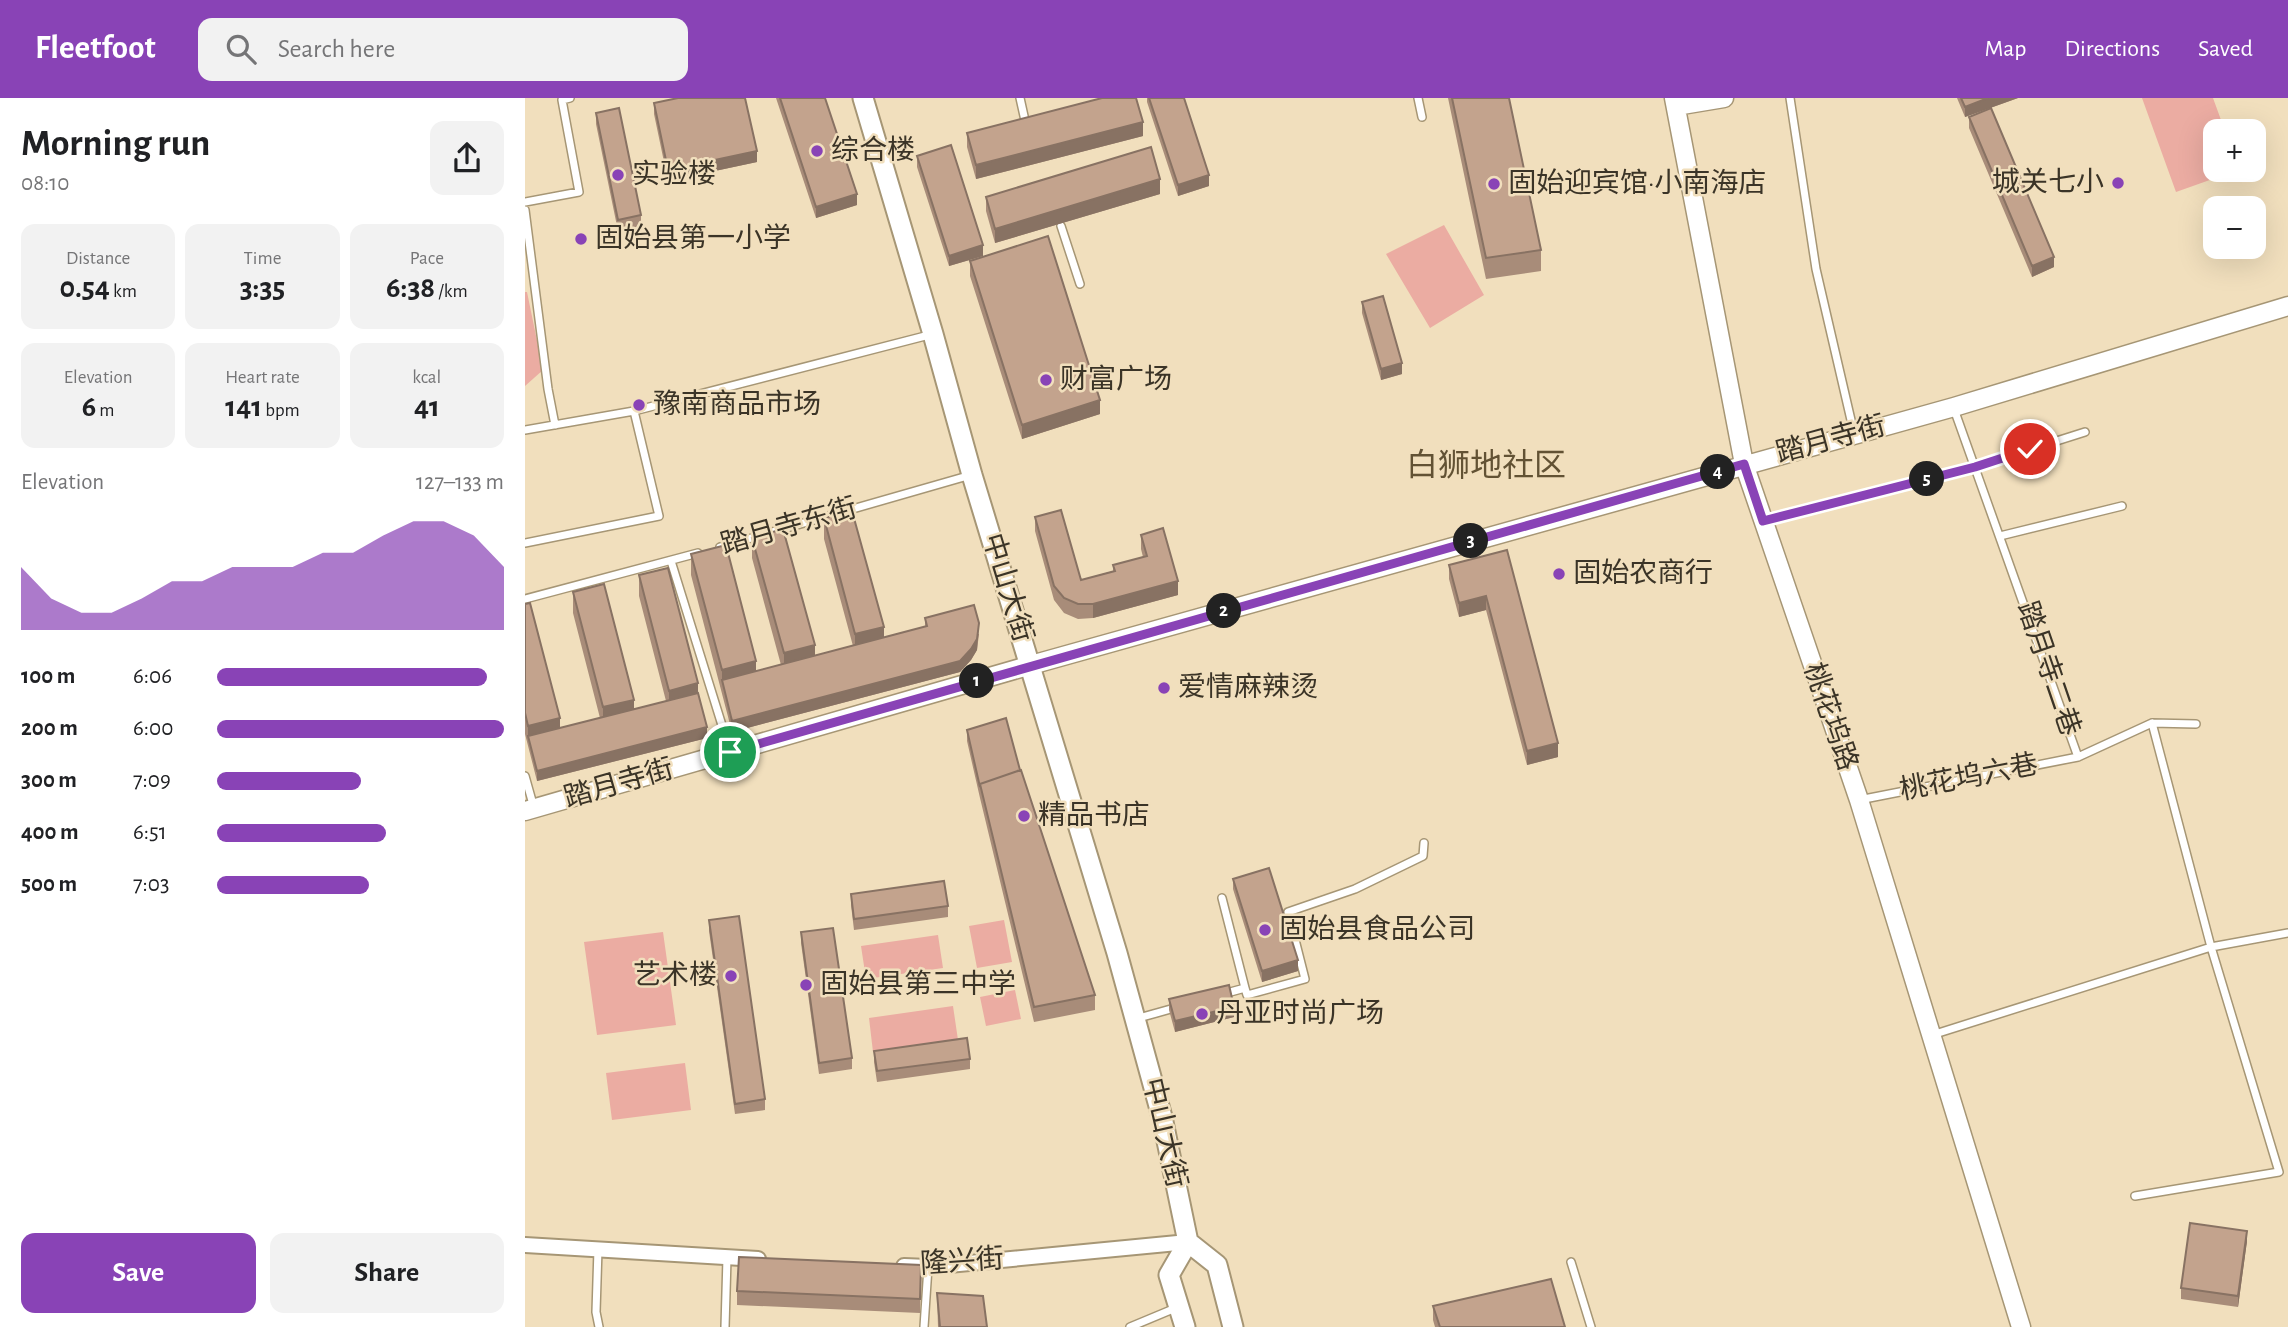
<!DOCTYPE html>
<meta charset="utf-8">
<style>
body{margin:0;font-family:"Alegreya Sans","Noto Sans SC",sans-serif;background:#f2f2f2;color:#202124;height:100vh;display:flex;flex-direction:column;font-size:26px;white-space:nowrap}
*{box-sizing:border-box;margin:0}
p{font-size:23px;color:#757577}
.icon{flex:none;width:38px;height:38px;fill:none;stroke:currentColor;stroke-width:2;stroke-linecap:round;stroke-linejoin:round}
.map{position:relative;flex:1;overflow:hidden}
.sheet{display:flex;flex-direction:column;background:#fff;width:525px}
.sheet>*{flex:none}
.buttons{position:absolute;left:1678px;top:21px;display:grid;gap:14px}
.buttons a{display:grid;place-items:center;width:63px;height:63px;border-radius:14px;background:#fff;box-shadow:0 7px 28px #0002;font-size:35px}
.pin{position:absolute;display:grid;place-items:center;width:60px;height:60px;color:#fff;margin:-30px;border:4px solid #fff;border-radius:50%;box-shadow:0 2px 7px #0007}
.km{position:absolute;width:35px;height:35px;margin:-18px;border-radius:50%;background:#222;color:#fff;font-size:19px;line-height:35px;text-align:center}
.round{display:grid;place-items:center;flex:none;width:74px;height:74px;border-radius:14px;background:#f2f2f2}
.summary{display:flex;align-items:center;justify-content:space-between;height:119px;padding:0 21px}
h1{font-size:38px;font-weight:600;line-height:52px}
.stats{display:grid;grid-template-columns:repeat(3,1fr);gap:10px;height:119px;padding:7px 21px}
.stats div{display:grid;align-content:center;border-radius:14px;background:#f2f2f2;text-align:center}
.stats b{font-size:30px;font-weight:600}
.stats small{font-size:19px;font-weight:400}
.stats p{font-size:19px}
.chart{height:196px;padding:14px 21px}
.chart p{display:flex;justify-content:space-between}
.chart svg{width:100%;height:126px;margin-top:7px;fill:#8943b6;opacity:.7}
.action{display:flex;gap:14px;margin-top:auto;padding:14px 21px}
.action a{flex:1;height:80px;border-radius:14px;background:#8943b6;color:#fff;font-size:28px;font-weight:600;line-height:80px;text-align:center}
.action a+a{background:#f2f2f2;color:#202124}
ul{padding:0 21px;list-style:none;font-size:23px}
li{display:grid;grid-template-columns:112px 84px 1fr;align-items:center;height:52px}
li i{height:18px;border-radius:9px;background:#8943b6}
header{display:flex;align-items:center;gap:42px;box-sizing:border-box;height:98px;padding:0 35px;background:#8943b6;color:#fff}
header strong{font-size:33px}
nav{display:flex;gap:38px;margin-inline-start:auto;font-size:24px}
.search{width:490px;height:63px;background:#f2f2f2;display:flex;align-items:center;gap:18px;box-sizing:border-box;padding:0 24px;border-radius:14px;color:#757577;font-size:26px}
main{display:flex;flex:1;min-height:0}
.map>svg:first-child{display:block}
.green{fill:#ebaca2}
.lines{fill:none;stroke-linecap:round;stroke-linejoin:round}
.service-casing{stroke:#a69675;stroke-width:10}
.minor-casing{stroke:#a69675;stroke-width:18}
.tertiary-casing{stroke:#a69675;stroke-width:21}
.secondary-casing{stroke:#a69675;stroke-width:23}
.service{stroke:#fff;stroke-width:7}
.minor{stroke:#fff;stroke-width:14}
.tertiary{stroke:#fff;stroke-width:18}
.secondary{stroke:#fff;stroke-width:19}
.wall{fill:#a88c79}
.shaded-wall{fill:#887263}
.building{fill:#c3a38d;stroke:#887263;stroke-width:2}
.route-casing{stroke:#fff;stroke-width:14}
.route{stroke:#8943b6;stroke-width:9}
.poi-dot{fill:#8943b6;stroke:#f1dfbd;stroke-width:2.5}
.labels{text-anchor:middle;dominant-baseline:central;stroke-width:5;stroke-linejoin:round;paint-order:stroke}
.poi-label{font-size:28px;fill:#3b3427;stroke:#f1dfbd;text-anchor:start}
.street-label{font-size:28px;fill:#3b3427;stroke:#f1dfbd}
.quarter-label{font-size:32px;fill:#625234;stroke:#f1dfbd}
</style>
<header>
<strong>Fleetfoot</strong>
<div class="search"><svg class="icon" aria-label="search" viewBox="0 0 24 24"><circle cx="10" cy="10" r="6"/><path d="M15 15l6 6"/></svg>Search here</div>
<nav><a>Map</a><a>Directions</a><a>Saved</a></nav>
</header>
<main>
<section class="sheet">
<div class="summary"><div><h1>Morning run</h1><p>08:10</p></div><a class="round"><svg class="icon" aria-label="share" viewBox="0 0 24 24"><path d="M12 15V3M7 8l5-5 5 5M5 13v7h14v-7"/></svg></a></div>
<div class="stats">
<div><p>Distance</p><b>0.54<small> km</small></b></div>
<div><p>Time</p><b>3:35</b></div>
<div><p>Pace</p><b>6:38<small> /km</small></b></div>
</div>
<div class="stats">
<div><p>Elevation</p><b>6<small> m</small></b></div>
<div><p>Heart rate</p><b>141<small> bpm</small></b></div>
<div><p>kcal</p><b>41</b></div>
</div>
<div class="chart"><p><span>Elevation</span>127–133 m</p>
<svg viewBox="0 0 160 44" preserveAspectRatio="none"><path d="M0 44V22L10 33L20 38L30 38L40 33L50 27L60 27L70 22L80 22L90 22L100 17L110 17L120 11L130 6L140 6L150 11L160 22V44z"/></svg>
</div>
<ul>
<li><b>100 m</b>6:06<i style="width:94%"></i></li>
<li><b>200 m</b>6:00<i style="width:100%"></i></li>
<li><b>300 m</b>7:09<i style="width:50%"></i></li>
<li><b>400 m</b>6:51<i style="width:59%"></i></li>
<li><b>500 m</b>7:03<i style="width:53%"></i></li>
</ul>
<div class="action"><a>Save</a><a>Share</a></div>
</section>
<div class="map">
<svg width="1763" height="1229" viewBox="0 0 1763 1229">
<rect width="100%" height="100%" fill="#f1dfbd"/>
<path class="green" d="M1617,0H1688L1700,33H1690V72H1713L1651,94Z
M919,127L959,197L905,230L861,156Z
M0,194H2L18,272L0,288Z
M479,822L487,864L452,870L444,828Z
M138,834L151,927L72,937L59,844Z
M413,837L418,870L341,881L336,848Z
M490,892L496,921L461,928L455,899Z
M428,908L433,942L348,954L344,920Z
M160,965L166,1012L87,1022L81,975Z"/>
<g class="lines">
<defs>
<path id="service" d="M495,0L501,27
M893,0L897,19
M1265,0L1291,171L1329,335
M0,104L54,94L37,2L45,0
M0,112L23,291L30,327
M536,128L555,186
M1429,311L1553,659L1627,625L1686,849L1754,1074L1610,1098
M0,332L109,313L408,236
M1238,422L1450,369L1560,334
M1475,438L1597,408
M0,445L134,418L109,313
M195,449L446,377
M146,463L205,653
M0,501L173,455
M1627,625L1671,626
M0,678L9,710
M1334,702L1553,659
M697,800L720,890
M698,896L720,890L722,897L780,881L763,814L830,791L898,758L899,745
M610,921L653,909
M1407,937L1686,849L1763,835
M73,1151L71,1214L74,1229
M1046,1164L1066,1229
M200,1229L202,1160
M399,1229L403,1169
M605,1229L653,1209"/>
<path id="minor" d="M0,1147L233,1161
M379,1168L403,1169L663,1144"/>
<path id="tertiary" d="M1149,0L1219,366L1334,702L1496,1229
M1151,8L1199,0
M0,713L506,567L1429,309L1763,208"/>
<path id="secondary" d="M338,0L408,236L447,377L592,855L637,1019L663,1144L692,1167L708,1229
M660,1229L644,1177L663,1144"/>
</defs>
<use href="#service" class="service-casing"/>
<use href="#minor" class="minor-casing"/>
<use href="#tertiary" class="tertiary-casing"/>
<use href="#secondary" class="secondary-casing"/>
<use href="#service" class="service"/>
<use href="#minor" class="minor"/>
<use href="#tertiary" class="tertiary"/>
<use href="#secondary" class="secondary"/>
</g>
<path class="wall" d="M251,0H300L332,107L291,120Z
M622,0H659L684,88L653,98L622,4Z
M923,0H984L1016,152V173L961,181Z
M1432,0H1493L1440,19Z
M129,5L232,64L143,83L129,16Z
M71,15L116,117V128L93,133L71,26Z
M1444,19L1529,169L1507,179L1444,30Z
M442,35L618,38L451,81L442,49Z
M392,58L458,158L424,168L392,69Z
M635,96L470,145L461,113V99Z
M445,163L575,316L497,341L445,178Z
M837,204L877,276L856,282L837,215Z
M510,419L556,482L588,473V467L618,459L616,451V437L653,497L568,520L553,521L539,515L529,502L510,433Z
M299,420L359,540L400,529V520L454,536L452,552L446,562L435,574L207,634L166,477V456L231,573L256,567L227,460V440L290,558L328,548L299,441Z
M982,452L1033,659L1002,667L961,512L934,519L924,481V467Z
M114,477L173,595L182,640L12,683L0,636V506L35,630L75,620L48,515V494L109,611L141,603L114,498Z
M442,632L495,672L570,897V912L509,924L455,700L442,643Z
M708,781L773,873L737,884L708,791Z
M326,796L423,808V819L329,832L326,807Z
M184,822L240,1001V1012L210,1016L184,833Z
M276,834L327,960V971L294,976L276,845Z
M644,901L709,919L650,934L644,912Z
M349,953L445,961V971L352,984L349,964Z
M1722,1143L1713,1209L1656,1201V1190Z
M396,1167L395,1215L212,1207V1193Z
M412,1195L462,1229H413Z
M908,1208L1040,1229H910L908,1222Z"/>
<path class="shaded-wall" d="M1463,0H1493L1440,19V9Z
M618,24V38L451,81V67Z
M232,53V64L143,83V72Z
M684,77V88L653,98V87Z
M635,81V96L470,145V131Z
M332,96V107L291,120V109Z
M458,147V158L424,168V158Z
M1529,159V169L1507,179V168Z
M877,265V276L856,282V271Z
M575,302V316L497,341V327Z
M653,483V497L568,520V506Z
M961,498V512L934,519V505Z
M454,525L452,552L446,562L435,574L207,634V623Z
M359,529V549L330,557V536Z
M290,547V568L259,576V555Z
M231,563V584L197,582V593V572Z
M173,585V606L144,613V593Z
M109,602V622L78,630V609Z
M35,620V641L3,638V628Z
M182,629V640L12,683V673Z
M1033,645V659L1002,667V653Z
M773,862V873L737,884V873Z
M709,909V919L650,934V923Z
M1722,1133V1143L1713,1209V1198Z"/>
<path class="building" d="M153,0H220L232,53L143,72L129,5Z
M255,0H300L332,96L291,109Z
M577,0H611L618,24L451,67L442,35Z
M624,0H659L684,77L653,87Z
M927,0H984L1016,152L961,160Z
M1436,0H1463L1440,9Z
M94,10L116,117L93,122L71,15Z
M1466,10L1529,159L1507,168L1444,19Z
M426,47L458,147L424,158L392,58Z
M626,49L635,81L470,131L461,99Z
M523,138L575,302L497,327L445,163Z
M858,198L877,265L856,271L837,204Z
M536,412L556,482L590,473L588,467L622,458L616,437L638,430L653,483L568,506H553L539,500L529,488L510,419Z
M327,413L359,529L330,536L299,420Z
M258,431L290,547L259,555L227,440Z
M201,447L231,563L197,572L166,456Z
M982,452L1033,645L1002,653L961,498L934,505L924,467Z
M143,470L173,585L144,593L114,477Z
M79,486L109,602L78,609L48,494Z
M5,505L35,620L3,628L0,615V506Z
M449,507L454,525L452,541L446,551L435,563L207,623L197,582L402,528L400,520Z
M173,595L182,629L12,673L3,638Z
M481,620L495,672L455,686V689L442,632Z
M496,672L570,897L509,909L455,686Z
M744,770L773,862L737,873L708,781Z
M419,783L423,808L329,821L326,796Z
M214,818L240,1001L210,1006L184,822Z
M308,830L327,960L294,965L276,834Z
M704,887L709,909L650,923L644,901Z
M442,940L445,961L352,973L349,953Z
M1665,1125L1722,1133L1713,1198L1656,1190Z
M214,1159L396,1167L395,1201L212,1193Z
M1026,1181L1040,1229H915L908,1208Z
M412,1195L458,1198L462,1229H415Z"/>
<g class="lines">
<defs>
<path id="route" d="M205,654L1219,366L1238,423L1450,369L1505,351"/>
</defs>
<use href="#route" class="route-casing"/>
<use href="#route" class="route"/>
</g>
<g class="poi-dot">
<circle cx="292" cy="53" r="7"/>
<circle cx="93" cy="77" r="7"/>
<circle cx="1593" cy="85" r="7"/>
<circle cx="969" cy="86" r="7"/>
<circle cx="56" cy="141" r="7"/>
<circle cx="521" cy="282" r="7"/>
<circle cx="114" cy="307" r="7"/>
<circle cx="1034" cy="476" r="7"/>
<circle cx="639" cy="590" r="7"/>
<circle cx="499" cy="718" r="7"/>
<circle cx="740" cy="832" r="7"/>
<circle cx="206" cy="878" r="7"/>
<circle cx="281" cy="887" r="7"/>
<circle cx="677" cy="916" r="7"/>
</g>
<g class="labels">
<g class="poi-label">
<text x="306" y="53">综合楼</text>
<text x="107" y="77">实验楼</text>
<text x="1579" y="85" text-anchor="end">城关七小</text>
<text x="983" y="86">固始迎宾馆·小南海店</text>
<text x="70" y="141">固始县第一小学</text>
<text x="535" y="282">财富广场</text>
<text x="128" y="307">豫南商品市场</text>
<text x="1048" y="476">固始农商行</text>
<text x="653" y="590">爱情麻辣烫</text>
<text x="513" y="718">精品书店</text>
<text x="754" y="832">固始县食品公司</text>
<text x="192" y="878" text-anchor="end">艺术楼</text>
<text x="295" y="887">固始县第三中学</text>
<text x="691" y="916">丹亚时尚广场</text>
</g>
<g class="street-label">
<text transform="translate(1306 342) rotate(-15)">踏月寺街</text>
<text transform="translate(264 429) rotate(-16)">踏月寺东街</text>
<text transform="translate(482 490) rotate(73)">中山大街</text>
<text transform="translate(1523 571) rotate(71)">踏月寺二巷</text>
<text transform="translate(1305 619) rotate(71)">桃花坞路</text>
<text transform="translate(1444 680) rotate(-11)">桃花坞六巷</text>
<text transform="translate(94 686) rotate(-16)">踏月寺街</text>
<text transform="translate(639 1035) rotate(77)">中山大街</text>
<text transform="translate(437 1164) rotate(-4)">隆兴街</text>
</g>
<g class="quarter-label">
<text x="961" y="368">白狮地社区</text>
</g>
</g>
</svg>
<div class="buttons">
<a>+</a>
<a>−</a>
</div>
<div class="pin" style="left:205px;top:654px;background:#1e9e55"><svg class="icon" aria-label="arrive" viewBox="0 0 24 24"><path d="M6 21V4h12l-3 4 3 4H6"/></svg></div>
<div class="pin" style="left:1505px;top:351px;background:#d93025"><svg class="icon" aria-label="check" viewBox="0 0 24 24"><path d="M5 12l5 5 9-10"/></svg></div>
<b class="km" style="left:452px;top:583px">1</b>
<b class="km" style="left:699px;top:513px">2</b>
<b class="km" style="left:946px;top:443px">3</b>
<b class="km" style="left:1193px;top:374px">4</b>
<b class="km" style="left:1402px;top:381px">5</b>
</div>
</main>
